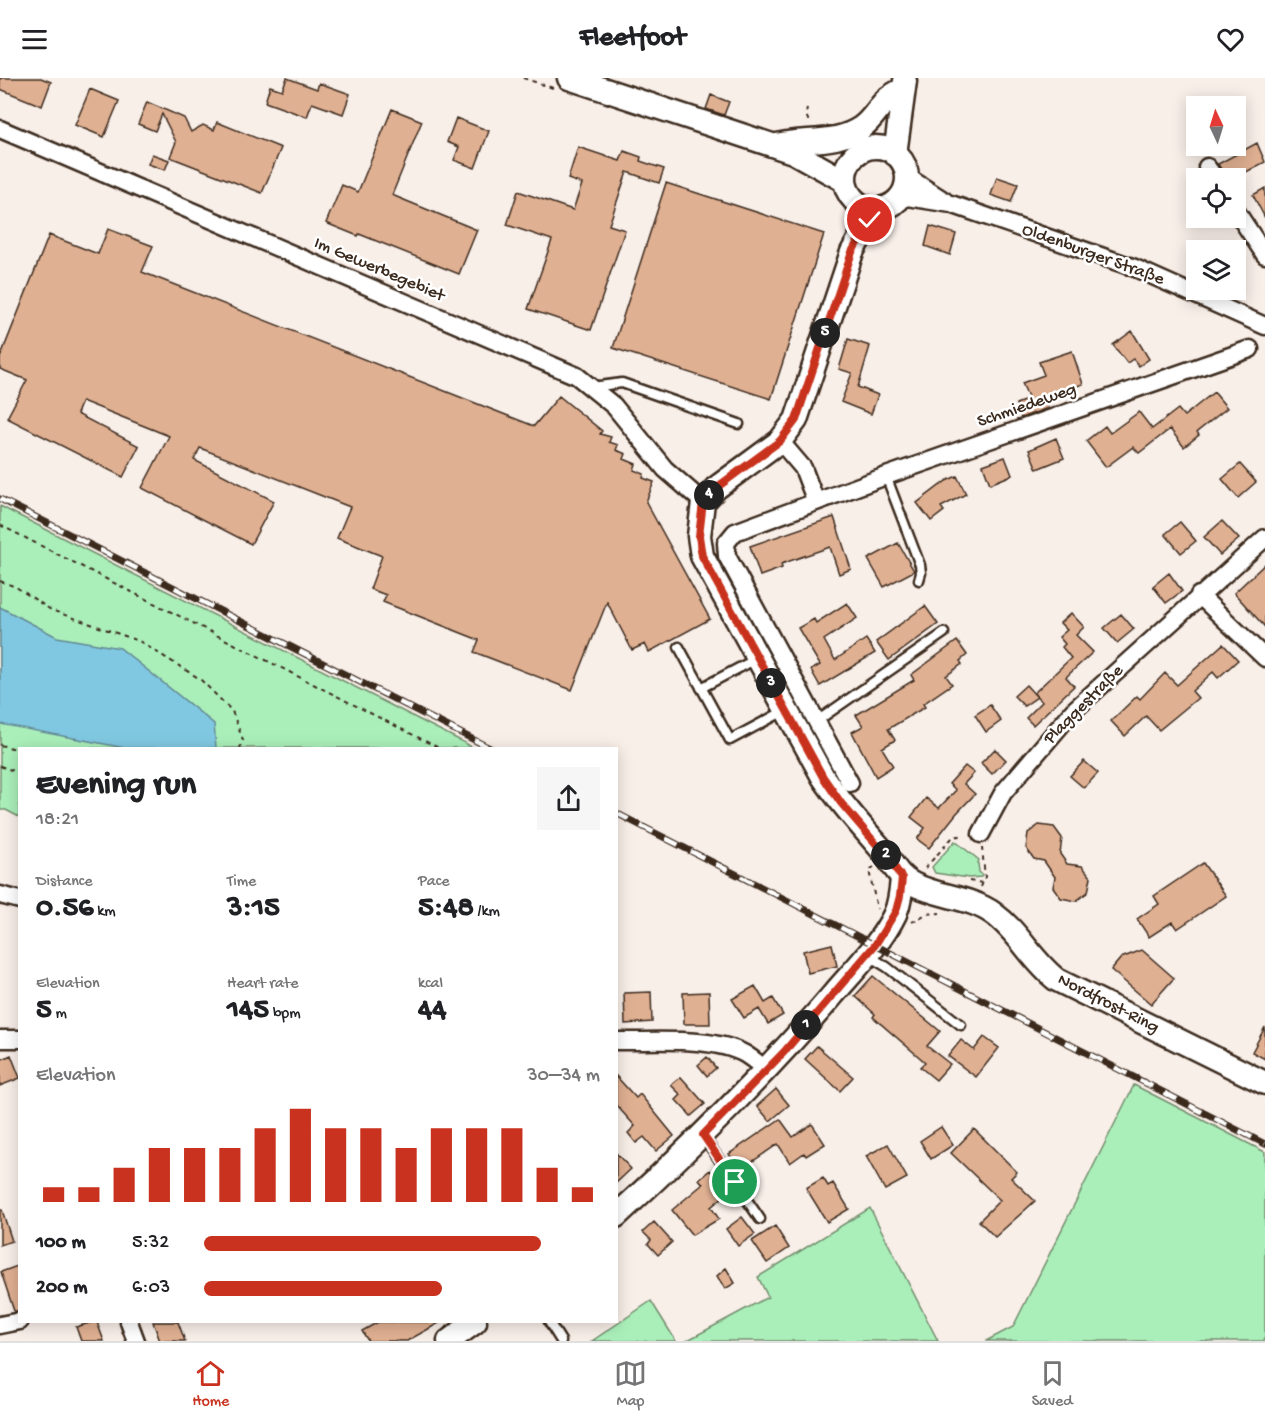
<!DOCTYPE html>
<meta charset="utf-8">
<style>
body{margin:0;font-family:"Gochi Hand",sans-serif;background:#f6f6f6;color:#202124;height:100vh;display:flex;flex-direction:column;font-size:22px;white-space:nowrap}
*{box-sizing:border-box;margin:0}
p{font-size:20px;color:#757577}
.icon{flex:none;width:33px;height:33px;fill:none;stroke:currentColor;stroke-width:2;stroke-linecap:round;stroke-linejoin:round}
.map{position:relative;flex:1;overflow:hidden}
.drawer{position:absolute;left:18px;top:669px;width:600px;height:576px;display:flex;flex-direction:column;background:#fff;border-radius:0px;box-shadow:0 3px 15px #0003}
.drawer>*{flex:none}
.needle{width:39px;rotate:356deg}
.buttons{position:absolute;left:1186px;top:18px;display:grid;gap:12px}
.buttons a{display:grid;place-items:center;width:60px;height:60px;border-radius:0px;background:#fff;box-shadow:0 3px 15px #0003;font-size:30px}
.pin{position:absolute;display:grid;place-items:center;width:51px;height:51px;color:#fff;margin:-26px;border:3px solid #fff;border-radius:50%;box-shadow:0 2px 6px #0007}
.km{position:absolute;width:30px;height:30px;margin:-15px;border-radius:50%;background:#222;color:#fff;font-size:16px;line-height:30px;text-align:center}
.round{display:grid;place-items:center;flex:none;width:63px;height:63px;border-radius:0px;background:#f6f6f6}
.summary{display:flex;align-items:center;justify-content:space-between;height:102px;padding:0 18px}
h1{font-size:33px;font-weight:800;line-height:45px}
.metrics{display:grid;grid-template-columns:repeat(3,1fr);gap:9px;height:102px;padding:6px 18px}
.metrics div{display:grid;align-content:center}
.metrics b{font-size:30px;font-weight:800}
.metrics small{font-size:16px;font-weight:400}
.metrics p{font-size:16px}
.chart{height:168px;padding:12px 18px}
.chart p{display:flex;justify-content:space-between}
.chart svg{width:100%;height:108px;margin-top:6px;stroke:#c8321e;stroke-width:6}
ul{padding:0 18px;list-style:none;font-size:20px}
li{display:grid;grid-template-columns:96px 72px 1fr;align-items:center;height:45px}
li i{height:15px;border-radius:8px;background:#c8321e}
header{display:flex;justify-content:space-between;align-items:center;height:78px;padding:0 18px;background:#fff;font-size:27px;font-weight:800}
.tabs{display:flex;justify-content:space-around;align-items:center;height:84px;border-top:2px solid #e0e0e0;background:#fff;font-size:16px;color:#757577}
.tabs a{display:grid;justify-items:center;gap:3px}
.tabs .on{color:#c8321e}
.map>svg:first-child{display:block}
.green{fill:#aaefba;stroke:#728c6c;stroke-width:1.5}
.water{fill:#80c8e1;stroke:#648993;stroke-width:1.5}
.building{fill:#e0b092;stroke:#3b2a1e;stroke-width:1.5}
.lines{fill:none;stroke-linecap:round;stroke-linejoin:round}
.lane-casing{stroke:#3b2a1e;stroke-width:13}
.street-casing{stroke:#3b2a1e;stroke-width:21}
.secondary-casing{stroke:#3b2a1e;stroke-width:27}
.path{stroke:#3b2a1e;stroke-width:2;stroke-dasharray:4.5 4.5;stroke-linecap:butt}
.lane{stroke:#fff;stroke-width:8}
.street{stroke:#fff;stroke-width:16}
.secondary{stroke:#fff;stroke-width:22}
.rail-casing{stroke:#3b2a1e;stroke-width:7}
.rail{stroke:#fff;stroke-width:4.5;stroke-dasharray:14;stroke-linecap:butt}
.route-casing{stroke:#fff;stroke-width:12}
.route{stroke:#c8321e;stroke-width:8}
.labels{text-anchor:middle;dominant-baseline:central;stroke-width:5;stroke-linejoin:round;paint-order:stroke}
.street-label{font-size:18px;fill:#3b2a1e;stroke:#fff}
</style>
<header><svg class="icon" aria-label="menu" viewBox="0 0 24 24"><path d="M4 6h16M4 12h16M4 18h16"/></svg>Fleetfoot<svg class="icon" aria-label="heart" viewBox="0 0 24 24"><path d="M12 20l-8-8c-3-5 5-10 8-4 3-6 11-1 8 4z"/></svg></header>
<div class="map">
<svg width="1265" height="1263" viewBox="0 0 1265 1263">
<rect width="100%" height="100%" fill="#f9efe9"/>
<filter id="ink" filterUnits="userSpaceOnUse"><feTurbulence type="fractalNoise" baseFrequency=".0167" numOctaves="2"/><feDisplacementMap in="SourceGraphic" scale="12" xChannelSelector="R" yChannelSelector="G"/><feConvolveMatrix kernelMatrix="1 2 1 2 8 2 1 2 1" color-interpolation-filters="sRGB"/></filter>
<g filter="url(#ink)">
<path class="green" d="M0,428L465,665L473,670H20L19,739L6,732H0Z
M955,763L979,782L978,785L979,794L982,797L981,799L969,800L935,795L932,789Z
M1134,1007L1265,1074V1263H986L1013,1249Z
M870,1130L938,1263H686L768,1219L758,1199Z
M651,1223L676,1263H592Z"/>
<path class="water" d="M0,529L57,559L120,570L214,646L216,670H125L0,646Z"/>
<path class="building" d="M0,0H41L51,4L42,28L0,11Z
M287,0L317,11L319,5L350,16L343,36L312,25L307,39L265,24L270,8L282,12Z
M90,11L119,23L104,59L75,47Z
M711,17L729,24L724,37L706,31Z
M147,24L184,40L191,54L203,47L214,52L217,44L281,70L262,115L170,79L176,64L162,36L155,53L138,46Z
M392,31L422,43L392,117L477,152L459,196L359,156L358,158L326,145L342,107L358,114Z
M456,40L489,53L475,90L454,82L459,69L447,64Z
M1257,65L1265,84L1235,100H1226L1218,86Z
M578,69L620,83L624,73L641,79L640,83L664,91L659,105L627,94L609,147L625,152L591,252L528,231L552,162L507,147L518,113L573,132L582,106L568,101Z
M152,76L169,82L165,92L148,86Z
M997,99L1018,106L1011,124L991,117Z
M666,105L824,156L771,321L613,270Z
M1265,110V140L1253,117Z
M930,148L956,156L950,177L925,168Z
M108,151L153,168L142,194L534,348L559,318L602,353L600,356L611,359L609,364L618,367L616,372L626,376L624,381L636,386L634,392L644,396L643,400L654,404L646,424L710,541L649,574L645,566L632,572L607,524L572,612L474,574L479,562L383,524L386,517L370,511L382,478L337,460L350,429L200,370L194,382L274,423L251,466L142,410L169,358L82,323L77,336L139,368L123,399L7,340L27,302L0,291V280L49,157L98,176Z
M1132,253L1149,281L1139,288L1133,281L1127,285L1113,267Z
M848,261L870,268L858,309L878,317L871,336L841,324L852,295L839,291Z
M1072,273L1083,306L1044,319L1048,330L1021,340L1016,326L1029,321L1022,305L1044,297L1039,284Z
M1214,314L1227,330L1197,354L1199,357L1184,369L1170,351L1139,375L1133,369L1106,389L1086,363L1105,348L1110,355L1139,334L1152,351L1178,331L1184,338Z
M1056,360L1064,380L1037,391L1029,372Z
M1005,379L1012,397L990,406L983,387Z
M1240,386L1256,404L1238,420L1222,401Z
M957,398L966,416L941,429L944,433L931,443L917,425L946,403Z
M834,439L851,491L839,496L830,469L781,486L782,490L760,498L750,468Z
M1222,443L1239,461L1220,477L1204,459Z
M1180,444L1196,463L1181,475L1165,456Z
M898,465L914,493L884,509L868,481Z
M1265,486V549L1234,515Z
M1169,495L1182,513L1166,525L1153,508Z
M847,525L857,540L824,562L835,582L866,561L875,575L820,608L811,592L820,587L798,550L814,541L816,545Z
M925,528L938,546L889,582L876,564Z
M1071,535L1084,549L1076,557L1093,574L1066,599L1074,608L1033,647L1026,640L1042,624L1034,615L1071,580L1062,569L1065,566L1059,559L1067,552L1060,545Z
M1121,536L1134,551L1117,565L1104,550Z
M957,563L967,577L960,583L962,586L946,598L952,606L923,626L925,629L888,651L895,662L882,670L893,688L876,699L852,654L863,648L856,637L914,602L911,597Z
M1223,566L1238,582L1218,600L1213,594L1192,613L1198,620L1159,652L1146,638L1125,658L1111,643L1137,618L1140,621L1165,595L1177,607Z
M1026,607L1037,619L1024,628L1014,618Z
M990,627L1001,643L986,654L975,637Z
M995,671L1006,682L992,696L981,685Z
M1084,683L1098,695L1084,710L1070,698Z
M965,688L974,695L964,706L975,716L956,736L929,770L917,761L925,750L911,739L926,720L939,730L956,712L949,706Z
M1039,747L1054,749L1062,760L1060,776L1067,786L1082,788L1091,799L1088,814L1076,823L1061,820L1053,809L1055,799L1044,783L1034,781L1026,770L1028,755Z
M1203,785L1226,818L1177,851L1172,844L1149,859L1137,841L1159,826L1154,818Z
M832,866L837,888L808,895L803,873Z
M1142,872L1174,900L1151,926L1111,892L1121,880Z
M873,898L940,953L927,968L950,986L936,1002L920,989L925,984L873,939L875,936L855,918Z
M755,908L765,925L773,920L783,937L768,946L759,931L744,940L732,921Z
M651,914L652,944L625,946L624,915Z
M709,914L710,946H684L683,915Z
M1265,949V981L1252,974Z
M984,959L999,970L976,999L948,978L961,962L974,972Z
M817,968L853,999L840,1013L805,981Z
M11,977L20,1000L0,1008V982Z
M707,979L716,990L707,998L698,987Z
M616,998L636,1020L640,1016L674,1058L656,1073L644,1059L636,1065L628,1055L635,1048L616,1027Z
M681,999L705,1026L691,1038L676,1022L681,1017L671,1007Z
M776,1011L789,1027L770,1043L757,1028Z
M780,1041L793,1059L812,1046L825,1066L806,1078L804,1075L790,1085L778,1066L740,1092L729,1076Z
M941,1049L953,1067L931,1081L920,1063Z
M974,1051L1017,1094L1011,1100L1035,1123L995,1159L979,1143L1000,1122L951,1075Z
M888,1066L907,1100L885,1112L866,1078Z
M616,1075L631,1091L616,1105Z
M710,1092L729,1114L711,1129L719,1141L692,1157L672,1132L703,1106L699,1101Z
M823,1100L828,1108L833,1105L849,1131L827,1144L806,1110Z
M0,1132H2L12,1163L0,1167Z
M742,1139L755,1156L738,1168L726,1151Z
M654,1144L672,1164L658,1177L648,1166L651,1162L643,1154Z
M775,1148L789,1170L767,1185L752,1163Z
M20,1187V1233H14L1,1194Z
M726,1190L735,1205L725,1211L717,1198Z
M93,1244H97L104,1263H81L76,1249Z
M153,1244H178L185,1263H160Z
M378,1244H441L407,1263H368L362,1253Z"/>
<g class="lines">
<defs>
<path id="lane" d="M592,309L622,305L739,346
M886,398L920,487L921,495L919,502
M679,569L730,662L784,633
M701,610L756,581
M817,643L944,555
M869,878L887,889L961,947
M703,1058L760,1141
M549,1244L561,1263"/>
<path id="street" d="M0,51L577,298L614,328L665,391L703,424
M1207,89L1215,100
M906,98L945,123
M901,118L951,126L1135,190L1265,248
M1236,133L1265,177
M780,363L803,390L816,424
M1199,517L1265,580
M850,705L727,478L726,465L735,454L886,398L1250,271
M981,756L1003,715L1073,633L1265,460
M0,817L20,822
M0,961H20
M616,963C654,964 712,958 745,976C753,981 760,987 767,992
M129,1244L136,1263
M0,1247L20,1243"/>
<path id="secondary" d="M569,0L793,74L845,103
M777,67C806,60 836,67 862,49C873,41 878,30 887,21C892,17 898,14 903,11
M845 100a31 31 0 1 1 62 0a31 31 0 1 1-62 0Z
M895,76L905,3
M876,131L852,174L796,342L780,363L716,410L703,424L699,458L702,478L823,699C841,726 862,749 883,773C893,786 898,799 913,806C939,819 971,819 994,836C1019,854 1032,883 1057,902L1265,1005
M616,1138C692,1069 764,997 831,919C853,893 880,867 895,836C900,824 901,813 902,800
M449,1263L475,1244"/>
</defs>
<use href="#lane" class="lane-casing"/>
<use href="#street" class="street-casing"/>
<use href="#secondary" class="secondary-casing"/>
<path class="path" d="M523,0L553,10
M807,30L806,37L809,44
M840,120L854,135
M0,447L439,670
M0,503L16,509L51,532L139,563L200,601L232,633L243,662L240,670
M0,667L20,672
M0,688L20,695
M874,789L869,792L877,831
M925,790L953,759L965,757
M969,803L983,805
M981,809L985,799L982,770
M912,844L926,836L940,835"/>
<use href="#lane" class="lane"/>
<use href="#street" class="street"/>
<use href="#secondary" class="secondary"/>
<defs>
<path id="rail" d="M0,421L490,670
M616,735L1265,1066"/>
</defs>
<use href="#rail" class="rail-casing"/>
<use href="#rail" class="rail"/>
</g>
</g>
<g class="lines" filter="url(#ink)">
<defs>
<path id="route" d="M735,1104L703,1057L784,974L875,867L896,833L900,818L902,800L889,781L841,725L823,699L702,478L699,458L703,424L716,410L780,363L796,342L852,174L870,142"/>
</defs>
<use href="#route" class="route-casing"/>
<use href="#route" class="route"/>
</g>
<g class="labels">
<g class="street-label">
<text transform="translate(1093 177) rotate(20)">Oldenburger Straße</text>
<text transform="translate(379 192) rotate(23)">Im Gewerbegebiet</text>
<text transform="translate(1027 328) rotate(-19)">Schmiedeweg</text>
<text transform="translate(1084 627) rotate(-45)">Plaggestraße</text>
<text transform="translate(1108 926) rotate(27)">Nordfrost-Ring</text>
</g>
</g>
</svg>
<div class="buttons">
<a><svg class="needle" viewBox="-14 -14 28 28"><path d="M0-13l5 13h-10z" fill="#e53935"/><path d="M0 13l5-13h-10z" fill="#757577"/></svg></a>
<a><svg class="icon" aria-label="locate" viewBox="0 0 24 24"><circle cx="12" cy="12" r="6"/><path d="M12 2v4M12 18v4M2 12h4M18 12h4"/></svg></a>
<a><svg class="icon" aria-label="layers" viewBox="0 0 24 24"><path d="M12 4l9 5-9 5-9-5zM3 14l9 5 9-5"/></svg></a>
</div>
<div class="pin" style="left:735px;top:1104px;background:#1e9e55"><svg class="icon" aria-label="arrive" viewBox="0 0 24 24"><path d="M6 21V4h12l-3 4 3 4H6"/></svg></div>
<div class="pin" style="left:870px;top:142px;background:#d93025"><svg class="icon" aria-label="check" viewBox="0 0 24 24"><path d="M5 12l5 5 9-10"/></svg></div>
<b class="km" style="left:806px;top:947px">1</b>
<b class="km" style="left:886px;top:777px">2</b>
<b class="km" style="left:771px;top:605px">3</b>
<b class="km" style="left:709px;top:417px">4</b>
<b class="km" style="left:825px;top:255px">5</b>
<section class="drawer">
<div class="summary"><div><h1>Evening run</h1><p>18:21</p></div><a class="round"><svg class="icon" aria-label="share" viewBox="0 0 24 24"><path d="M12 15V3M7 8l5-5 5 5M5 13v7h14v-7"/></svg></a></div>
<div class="metrics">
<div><p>Distance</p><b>0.56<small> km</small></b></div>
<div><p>Time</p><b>3:15</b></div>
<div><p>Pace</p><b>5:48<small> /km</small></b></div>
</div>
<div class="metrics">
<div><p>Elevation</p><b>5<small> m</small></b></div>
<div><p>Heart rate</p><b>145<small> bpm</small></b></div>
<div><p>kcal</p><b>44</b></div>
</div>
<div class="chart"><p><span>Elevation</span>30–34 m</p>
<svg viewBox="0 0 160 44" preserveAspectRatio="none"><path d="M5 44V38M15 44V38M25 44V30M35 44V22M45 44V22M55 44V22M65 44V14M75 44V6M85 44V14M95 44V14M105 44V22M115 44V14M125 44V14M135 44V14M145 44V30M155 44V38"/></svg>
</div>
<ul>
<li><b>100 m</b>5:32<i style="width:85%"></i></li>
<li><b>200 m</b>6:03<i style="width:60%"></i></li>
</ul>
</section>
</div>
<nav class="tabs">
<a class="on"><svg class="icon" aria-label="home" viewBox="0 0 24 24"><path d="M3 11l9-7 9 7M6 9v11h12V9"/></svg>Home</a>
<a><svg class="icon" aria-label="map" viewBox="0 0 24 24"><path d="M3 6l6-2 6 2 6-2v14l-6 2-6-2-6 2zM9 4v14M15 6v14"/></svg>Map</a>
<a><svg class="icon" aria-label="saved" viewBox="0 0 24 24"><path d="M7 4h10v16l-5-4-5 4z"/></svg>Saved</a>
</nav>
